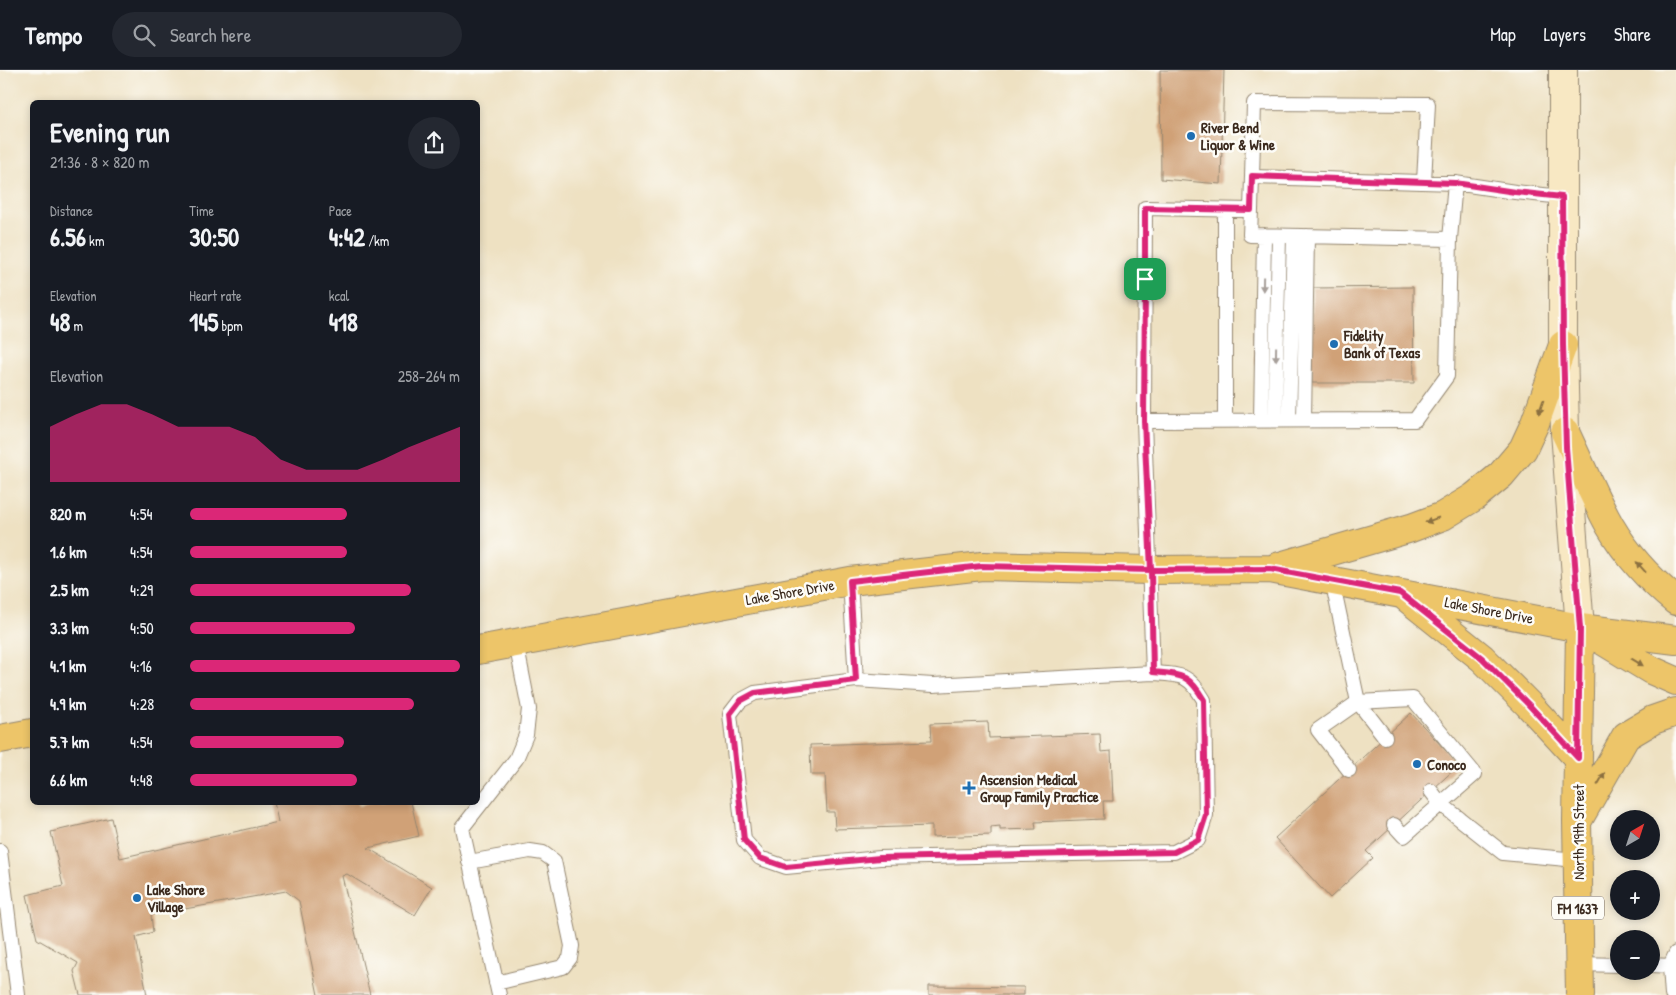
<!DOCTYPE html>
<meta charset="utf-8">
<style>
body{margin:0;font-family:"Patrick Hand",sans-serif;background:#242831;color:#f1f3f6;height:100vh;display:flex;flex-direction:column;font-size:19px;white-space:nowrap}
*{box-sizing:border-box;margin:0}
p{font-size:16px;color:#9ea1a6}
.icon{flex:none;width:28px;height:28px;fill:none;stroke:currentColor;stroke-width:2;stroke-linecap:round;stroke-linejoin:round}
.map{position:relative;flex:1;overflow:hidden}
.drawer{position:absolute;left:30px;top:30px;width:450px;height:705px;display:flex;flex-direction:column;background:#171b24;border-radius:8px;box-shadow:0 2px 8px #0003}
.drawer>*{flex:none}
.needle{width:32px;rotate:39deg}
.controls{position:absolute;left:1610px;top:740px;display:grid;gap:10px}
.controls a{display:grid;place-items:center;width:50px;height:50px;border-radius:50%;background:#171b24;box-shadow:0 2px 8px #0003;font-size:25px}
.pin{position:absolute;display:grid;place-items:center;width:42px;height:42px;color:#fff;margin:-21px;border-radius:10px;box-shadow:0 2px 8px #0006}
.round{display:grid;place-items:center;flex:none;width:52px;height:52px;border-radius:26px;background:#242831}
.summary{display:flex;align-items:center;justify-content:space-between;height:85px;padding:0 20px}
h1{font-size:28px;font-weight:700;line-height:38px}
.metrics{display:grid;grid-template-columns:repeat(3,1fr);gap:8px;height:85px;padding:5px 20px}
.metrics div{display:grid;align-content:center}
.metrics b{font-size:25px;font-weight:700}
.metrics small{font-size:14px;font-weight:400}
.metrics p{font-size:14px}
.chart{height:140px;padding:10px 20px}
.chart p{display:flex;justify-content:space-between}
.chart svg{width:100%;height:90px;margin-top:5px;fill:#db2777;opacity:.7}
ul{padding:0 20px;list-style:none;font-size:16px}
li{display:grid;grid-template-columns:80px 60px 1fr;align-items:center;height:38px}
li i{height:12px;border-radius:6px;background:#db2777}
header{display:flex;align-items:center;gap:30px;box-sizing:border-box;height:70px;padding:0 25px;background:#171b24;border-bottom:1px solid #363941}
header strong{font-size:24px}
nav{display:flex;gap:28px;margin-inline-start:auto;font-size:18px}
.search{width:350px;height:45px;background:#242831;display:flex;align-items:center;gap:12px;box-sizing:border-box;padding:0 18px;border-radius:28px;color:#9ea1a6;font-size:19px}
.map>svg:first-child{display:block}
.building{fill:#d0a177}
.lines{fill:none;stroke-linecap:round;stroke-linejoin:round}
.service-casing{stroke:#948670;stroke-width:16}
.secondary-casing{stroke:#948670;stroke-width:30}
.primary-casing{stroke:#948670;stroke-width:30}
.service{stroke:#fff;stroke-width:14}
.secondary{stroke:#f8e8c3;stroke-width:28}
.primary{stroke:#edc569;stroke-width:28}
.oneway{fill:#a79f9a}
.oneway2{fill:#8b7040}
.route-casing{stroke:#fff;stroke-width:10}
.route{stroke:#db2777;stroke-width:6}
.poi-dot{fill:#1f6fb2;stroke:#fdfcf7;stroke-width:2}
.labels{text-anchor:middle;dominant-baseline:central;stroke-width:5;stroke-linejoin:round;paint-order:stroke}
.shield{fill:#fdfcf7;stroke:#75695f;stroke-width:1}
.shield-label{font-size:14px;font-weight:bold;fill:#3b2a1e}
.poi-label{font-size:15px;font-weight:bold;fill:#3b2a1e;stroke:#fdfcf7;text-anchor:start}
.street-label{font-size:15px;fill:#3b2a1e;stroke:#fdfcf7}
</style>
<header>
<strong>Tempo</strong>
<div class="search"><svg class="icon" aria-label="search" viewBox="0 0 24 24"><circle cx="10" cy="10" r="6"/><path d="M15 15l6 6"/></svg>Search here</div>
<nav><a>Map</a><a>Layers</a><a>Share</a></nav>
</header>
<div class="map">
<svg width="1676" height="925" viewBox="0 0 1676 925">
<rect width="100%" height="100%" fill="#fdfcf7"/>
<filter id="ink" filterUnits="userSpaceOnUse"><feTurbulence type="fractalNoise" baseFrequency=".02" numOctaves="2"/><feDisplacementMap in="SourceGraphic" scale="10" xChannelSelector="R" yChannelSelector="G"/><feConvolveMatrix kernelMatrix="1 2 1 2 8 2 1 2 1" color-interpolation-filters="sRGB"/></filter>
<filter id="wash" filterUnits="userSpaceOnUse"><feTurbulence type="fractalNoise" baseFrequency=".0096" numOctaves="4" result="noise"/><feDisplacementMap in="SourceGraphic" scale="20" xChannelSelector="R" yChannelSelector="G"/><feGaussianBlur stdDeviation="1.12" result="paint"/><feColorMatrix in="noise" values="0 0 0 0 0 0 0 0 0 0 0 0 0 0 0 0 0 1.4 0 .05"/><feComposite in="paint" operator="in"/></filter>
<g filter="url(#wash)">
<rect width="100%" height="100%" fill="#eee1c2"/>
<g id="blocks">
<path class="building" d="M1160,0H1224L1221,114L1161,109Z
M1413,217L1414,313H1312V294H1255V254L1312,253V218Z
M1411,643L1459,695L1366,781L1373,788L1330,828L1275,768Z
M988,652L989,668L1100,664L1101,682L1111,681L1113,731H1103L1104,749L1035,752L1036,759L1000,760V756L991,757V765L932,767V756L835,759L834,742H827L825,705H811L810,675L931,671L930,654Z
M274,732H358L359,736L374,732H411L419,766L368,778L432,817L415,845L347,804L342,806L370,925H318L299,831L286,821L151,845L153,862L136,867L147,925H80L74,901L78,893L37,869L27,825L63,816L51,762L111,748L120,788L278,752Z
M929,916L1024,917V925H929Z"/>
</g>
</g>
<g filter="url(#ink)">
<use href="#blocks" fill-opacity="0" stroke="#948670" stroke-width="1"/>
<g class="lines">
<defs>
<path id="service" d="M1424,112L1428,34L1254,33L1252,107L1455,113L1515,122L1562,127
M1450,169L1455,113
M1225,350V140
M1261,350L1264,165
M1275,350L1279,166
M1289,350L1294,166
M1304,350L1307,166
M1144,351L1415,350L1447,306L1450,169L1250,165L1251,140
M1332,510L1358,632L1413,629L1475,704L1404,766L1394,755
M850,511L856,610L755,623L740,631L730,644L744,770L760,788L786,797L880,788L1174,782L1198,770L1206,745L1204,630C1189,604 1182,605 1153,603L933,615L856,610
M1153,603L1144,351L1145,138L1251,140L1252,107
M1349,700L1318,660L1358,632L1385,667
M1431,721L1441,734L1503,783L1577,790
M0,781L18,925
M469,792L530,781L543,783L554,791L572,876L570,888L563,897L496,913
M1579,894L1619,895
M1651,895L1670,896L1676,883
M1670,896L1672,925
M499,925L462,758L516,689L526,665L529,639L516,573"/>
<path id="secondary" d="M1563,0V275L1565,362L1580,558"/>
<path id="primary" d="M1565,362C1580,393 1593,426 1610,456C1627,485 1650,510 1676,531
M1277,497L1411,458L1443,446L1474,427L1501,405L1523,379L1535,353L1563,275
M1406,527L1482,588L1528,634L1578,688
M1590,563L1651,600L1676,611
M478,580L850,511L982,496L1151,500L1270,499L1580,558L1676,570
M0,669L32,663
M1578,750L1626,666L1653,650L1676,642
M1580,925L1577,751L1580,558"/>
</defs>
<use href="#service" class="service-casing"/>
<use href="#secondary" class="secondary-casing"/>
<use href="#primary" class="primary-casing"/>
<use href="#service" class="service"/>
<use href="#secondary" class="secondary"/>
<use href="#primary" class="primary"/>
</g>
<defs><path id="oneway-solid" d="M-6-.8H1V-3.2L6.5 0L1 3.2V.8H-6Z" transform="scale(1.25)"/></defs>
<g class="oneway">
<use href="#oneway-solid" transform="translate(1263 214) rotate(91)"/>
<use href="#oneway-solid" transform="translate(1276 284) rotate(91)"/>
</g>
<g class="oneway2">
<use href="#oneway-solid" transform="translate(1541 337) rotate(109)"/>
<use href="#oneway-solid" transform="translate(1432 450) rotate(160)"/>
<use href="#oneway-solid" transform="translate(1641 497) rotate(-132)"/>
<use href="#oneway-solid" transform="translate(1637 592) rotate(31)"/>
<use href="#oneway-solid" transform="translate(1601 709) rotate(-60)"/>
</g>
</g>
<g class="lines" filter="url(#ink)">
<defs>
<path id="route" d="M1145,209L1144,351L1151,500L982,496L850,511L856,610L755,623L740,631L730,644L744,770L760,788L786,797L880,788L1174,782L1198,770L1206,745L1204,630C1189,604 1182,605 1153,602L1151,500L1270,499L1400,523L1482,588L1528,634L1578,688L1580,558L1566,377L1563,275L1562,127L1515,122L1455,113L1252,106L1251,140L1145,138V209"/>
</defs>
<use href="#route" class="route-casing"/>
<use href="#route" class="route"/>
</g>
<g class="poi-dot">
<circle cx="1191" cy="66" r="5"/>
<circle cx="1334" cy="274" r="5"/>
<circle cx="1417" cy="694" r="5"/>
<path d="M966.5 710.5h5v5h5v5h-5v5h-5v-5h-5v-5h5z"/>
<circle cx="137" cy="828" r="5"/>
</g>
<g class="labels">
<rect class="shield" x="1552" y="826.5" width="52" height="23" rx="4"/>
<g class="shield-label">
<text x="1578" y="838">FM 1637</text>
</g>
<g class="poi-label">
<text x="1201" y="57">River Bend<tspan x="1201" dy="17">Liquor &amp; Wine</tspan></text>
<text x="1344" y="265">Fidelity<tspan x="1344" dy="17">Bank of Texas</tspan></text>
<text x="1427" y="694">Conoco</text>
<text x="980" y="709">Ascension Medical<tspan x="980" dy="17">Group Family Practice</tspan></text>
<text x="147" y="819">Lake Shore<tspan x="147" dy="17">Village</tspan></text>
</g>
<g class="street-label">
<text transform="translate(790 522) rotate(-10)">Lake Shore Drive</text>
<text transform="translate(1489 540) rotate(11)">Lake Shore Drive</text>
<text transform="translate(1578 762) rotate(-90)">North 19th Street</text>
</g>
</g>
</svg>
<div class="controls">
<a><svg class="needle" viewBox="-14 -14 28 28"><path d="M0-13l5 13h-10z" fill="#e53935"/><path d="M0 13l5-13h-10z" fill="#9ea1a6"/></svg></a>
<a>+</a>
<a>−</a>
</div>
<div class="pin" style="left:1145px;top:209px;background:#1e9e55"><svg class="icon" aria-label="arrive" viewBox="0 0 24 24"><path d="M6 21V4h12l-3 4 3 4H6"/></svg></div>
<section class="drawer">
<div class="summary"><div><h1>Evening run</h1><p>21:36 · 8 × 820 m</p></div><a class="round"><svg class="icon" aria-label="share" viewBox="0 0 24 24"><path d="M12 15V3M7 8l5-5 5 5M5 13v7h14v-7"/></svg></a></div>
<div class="metrics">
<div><p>Distance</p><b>6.56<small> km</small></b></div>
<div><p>Time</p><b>30:50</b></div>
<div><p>Pace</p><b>4:42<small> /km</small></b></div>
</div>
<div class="metrics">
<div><p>Elevation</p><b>48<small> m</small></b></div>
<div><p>Heart rate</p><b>145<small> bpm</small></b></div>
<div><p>kcal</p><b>418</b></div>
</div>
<div class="chart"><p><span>Elevation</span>258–264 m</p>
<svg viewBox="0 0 160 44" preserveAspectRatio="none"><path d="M0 44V17L10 11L20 6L30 6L40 11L50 17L60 17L70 17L80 22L90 33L100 38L110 38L120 38L130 33L140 27L150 22L160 17V44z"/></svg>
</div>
<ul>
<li><b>820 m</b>4:54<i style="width:58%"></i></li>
<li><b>1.6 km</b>4:54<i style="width:58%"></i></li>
<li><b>2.5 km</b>4:29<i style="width:82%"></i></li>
<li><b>3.3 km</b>4:50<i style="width:61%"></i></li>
<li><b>4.1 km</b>4:16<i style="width:100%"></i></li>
<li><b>4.9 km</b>4:28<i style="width:83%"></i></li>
<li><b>5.7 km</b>4:54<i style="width:57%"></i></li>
<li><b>6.6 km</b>4:48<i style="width:62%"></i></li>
</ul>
</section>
</div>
